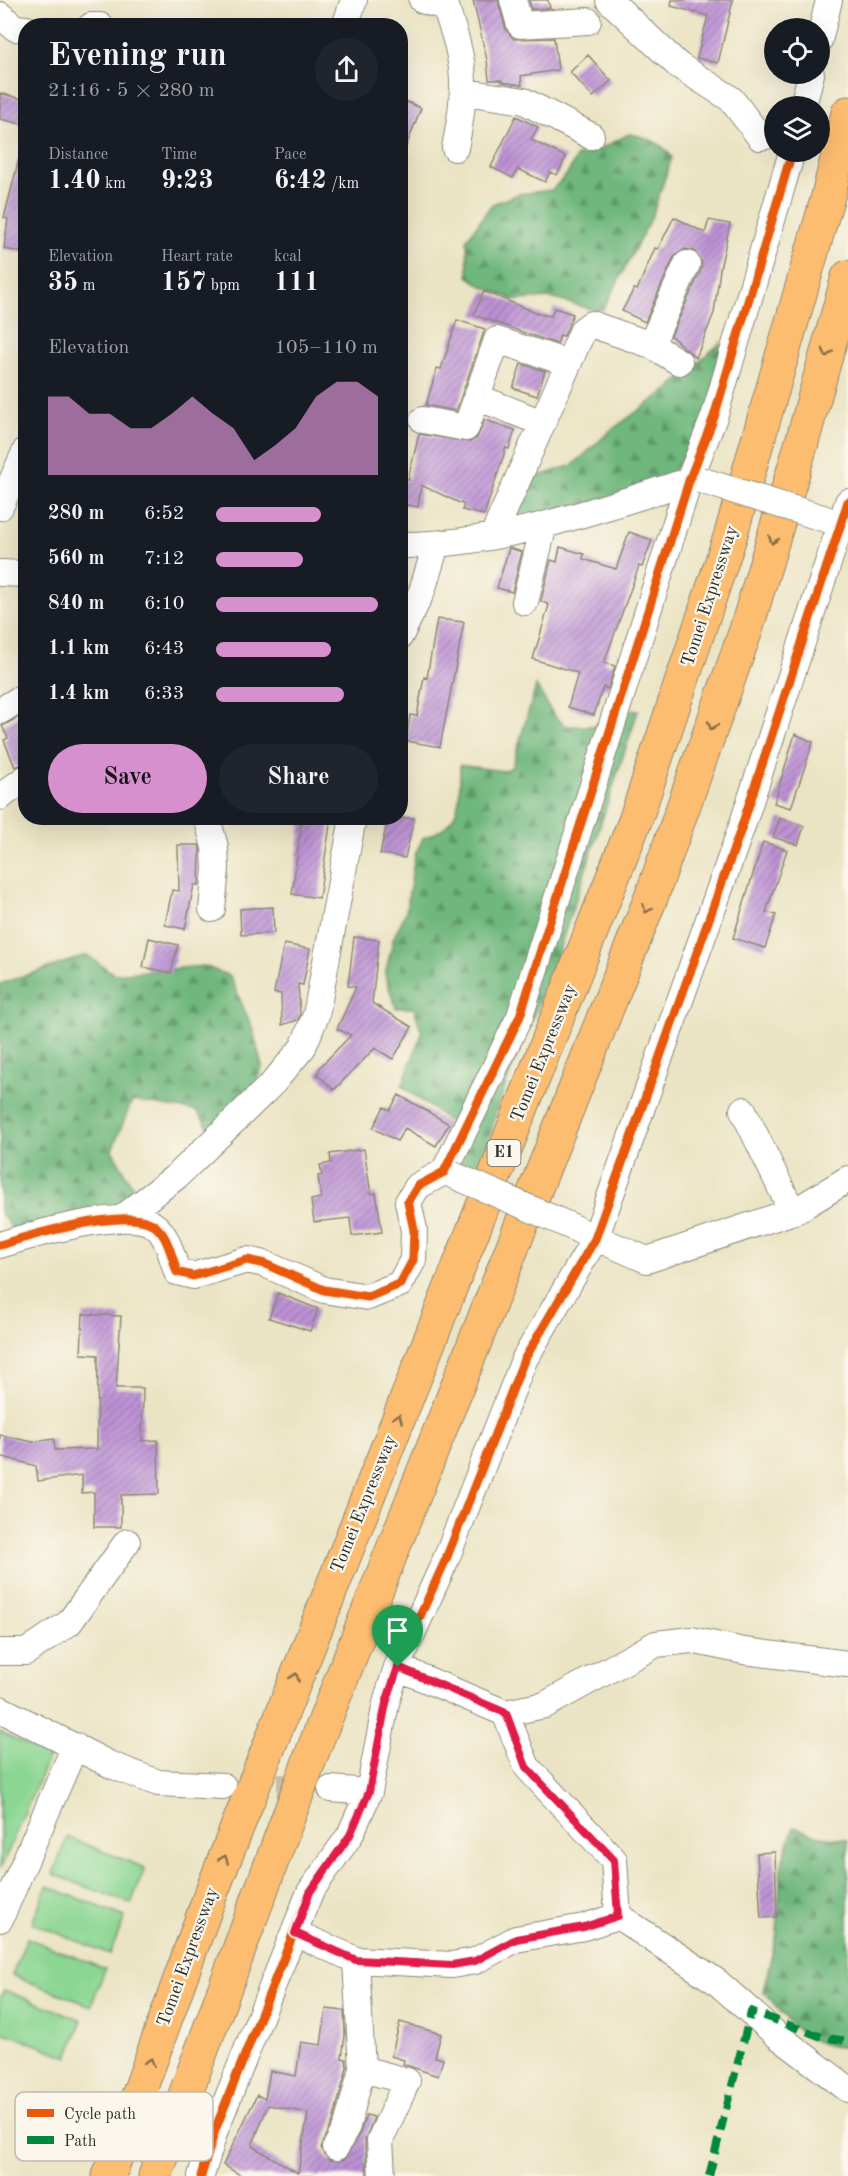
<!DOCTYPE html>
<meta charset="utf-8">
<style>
body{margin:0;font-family:"Old Standard TT",serif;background:#20242c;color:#f1f3f6;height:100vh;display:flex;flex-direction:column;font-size:22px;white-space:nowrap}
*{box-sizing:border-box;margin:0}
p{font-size:20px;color:#9ea1a6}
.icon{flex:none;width:33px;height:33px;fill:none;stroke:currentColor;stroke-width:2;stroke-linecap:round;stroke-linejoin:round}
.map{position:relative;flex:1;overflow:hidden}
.sheet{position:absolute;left:18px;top:18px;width:390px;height:807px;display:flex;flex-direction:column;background:#171b24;border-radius:24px;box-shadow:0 6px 24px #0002}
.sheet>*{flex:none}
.buttons{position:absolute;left:764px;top:18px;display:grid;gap:12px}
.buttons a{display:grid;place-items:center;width:66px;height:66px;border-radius:50%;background:#171b24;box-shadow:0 6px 24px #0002;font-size:30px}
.pin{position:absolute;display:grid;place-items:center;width:51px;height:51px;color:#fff;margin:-62px -26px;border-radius:50% 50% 50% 0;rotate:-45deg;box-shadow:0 0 6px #0007}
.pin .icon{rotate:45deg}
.round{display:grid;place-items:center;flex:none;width:63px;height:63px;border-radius:32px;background:#20242c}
.overview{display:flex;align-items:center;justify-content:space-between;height:102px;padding:0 30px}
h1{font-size:33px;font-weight:700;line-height:45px}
.stats{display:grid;grid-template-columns:repeat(3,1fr);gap:9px;height:102px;padding:6px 30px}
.stats div{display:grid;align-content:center}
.stats b{font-size:26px;font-weight:700}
.stats small{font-size:16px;font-weight:400}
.stats p{font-size:16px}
.chart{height:168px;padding:12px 30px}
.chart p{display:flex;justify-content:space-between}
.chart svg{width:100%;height:108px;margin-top:6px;fill:#d690ce;opacity:.7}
.action{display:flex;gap:12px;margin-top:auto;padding:12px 30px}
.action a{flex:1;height:69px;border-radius:36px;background:#d690ce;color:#111;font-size:24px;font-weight:700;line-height:69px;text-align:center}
.action a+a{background:#20242c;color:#f1f3f6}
ul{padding:0 30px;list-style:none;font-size:20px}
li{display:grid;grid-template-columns:96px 72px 1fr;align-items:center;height:45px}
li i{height:15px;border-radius:8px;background:#d690ce}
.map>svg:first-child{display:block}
.forest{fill:url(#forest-firs);stroke:#4e7154;stroke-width:1.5}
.park{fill:#8bd693;stroke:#5b805f;stroke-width:1.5}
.building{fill:url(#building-hatch);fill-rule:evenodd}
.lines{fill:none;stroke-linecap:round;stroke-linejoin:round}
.minor-tunnel{stroke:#c5bfa5;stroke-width:26;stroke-dasharray:26 13;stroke-linecap:butt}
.minor-casing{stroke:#8b8878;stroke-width:28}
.highway-casing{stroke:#8b8878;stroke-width:35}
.minor{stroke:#fff;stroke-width:26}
.highway{stroke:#fcbd6f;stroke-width:33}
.minor-bridge-casing{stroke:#8b8878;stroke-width:28;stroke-linecap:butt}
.minor-bridge{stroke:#fff;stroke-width:26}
.quiet{stroke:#00873e;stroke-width:8;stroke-dasharray:15 8;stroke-linecap:butt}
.cycleway-casing{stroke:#fbf7ec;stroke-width:13}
.cycleway{stroke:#e8590c;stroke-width:9}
.oneway{stroke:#896d4a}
.route-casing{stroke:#fff;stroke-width:12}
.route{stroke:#e11d48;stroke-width:8}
.labels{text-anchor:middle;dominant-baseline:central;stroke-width:4.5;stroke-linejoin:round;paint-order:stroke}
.shield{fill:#fbf7ec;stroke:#696865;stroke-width:1.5}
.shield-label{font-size:16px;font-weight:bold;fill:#2b2b2b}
.street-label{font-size:18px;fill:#2b2b2b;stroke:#fbf7ec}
.key{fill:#fbf7ec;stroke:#bdbab2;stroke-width:1.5}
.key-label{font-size:16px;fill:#2b2b2b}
</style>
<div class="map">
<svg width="848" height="2176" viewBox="0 0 848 2176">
<defs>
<pattern id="forest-firs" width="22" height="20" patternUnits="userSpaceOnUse" patternTransform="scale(1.5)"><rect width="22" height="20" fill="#70b77d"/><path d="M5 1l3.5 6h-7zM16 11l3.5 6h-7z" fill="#5c9567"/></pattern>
<pattern id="building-hatch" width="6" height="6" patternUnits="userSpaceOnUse" patternTransform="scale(1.5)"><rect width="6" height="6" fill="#bd92d5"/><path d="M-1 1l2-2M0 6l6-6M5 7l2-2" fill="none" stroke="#9a77ad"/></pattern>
</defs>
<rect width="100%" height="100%" fill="#fbf7ec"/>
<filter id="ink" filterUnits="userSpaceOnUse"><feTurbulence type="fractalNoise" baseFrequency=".0167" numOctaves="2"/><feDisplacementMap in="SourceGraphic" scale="12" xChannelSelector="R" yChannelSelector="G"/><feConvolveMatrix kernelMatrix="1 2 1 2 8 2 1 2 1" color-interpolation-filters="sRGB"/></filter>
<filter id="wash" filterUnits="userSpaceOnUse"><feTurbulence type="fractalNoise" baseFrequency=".008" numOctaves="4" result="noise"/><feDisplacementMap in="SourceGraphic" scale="24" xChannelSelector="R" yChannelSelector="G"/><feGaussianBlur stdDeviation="1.35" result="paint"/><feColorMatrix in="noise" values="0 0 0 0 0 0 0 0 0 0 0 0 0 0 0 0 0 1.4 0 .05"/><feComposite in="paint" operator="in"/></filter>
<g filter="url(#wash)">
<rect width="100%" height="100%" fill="#ebe4c4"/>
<path class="forest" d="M629,134C648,137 660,142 672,157L652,216L603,310H595L551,298L514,300L482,286L468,276L467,239L492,204L519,194L552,190L568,173L577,156L598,150Z
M721,342L715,399L696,436L669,478L535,519L509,517L516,493L536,477L573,465L610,431L670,388Z
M536,686L553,714L565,726H593L618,709L638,711L548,983L517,1054L495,1114L483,1167L469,1172L454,1167L459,1129L402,1086L422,1033L414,1008H396L385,975L394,937L406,912L415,855L423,838C464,824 459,802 460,765L504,771L512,767Z
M87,955L114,974L204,966L230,976L253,1030L262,1067L248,1116L216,1138L197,1111L132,1101L112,1150L137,1194L111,1221L12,1228L0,1212V984Z
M794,1827L816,1835L848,1840V2048C799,2045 793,2024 763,1991L777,1934L781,1865Z"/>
<path class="park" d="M0,1732L49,1756L0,1870Z
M67,1837L145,1868L131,1904L53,1874Z
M47,1886L125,1917L110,1954L32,1923Z
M27,1938L105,1969L91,2006L12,1975Z
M4,1990L82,2020L68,2057L0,2031V1999Z"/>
<g id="blocks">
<path class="building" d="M473,0H498L506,30L514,39L554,38L558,70L521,76L522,85L502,82V80H489L487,60Z
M529,0H548L550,8L531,9Z
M672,0H733L718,63L697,58L708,16L671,6Z
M588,55L611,81L593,97L570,72Z
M0,93L26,100V125L0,119Z
M400,99L421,108L402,157H400Z
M516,116L538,127L531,140L566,157L557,175L550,172L545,182L518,169L513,178L491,167Z
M19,159L26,160V253L4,249L8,219L4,218Z
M674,217L705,233L709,220L730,224L720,269L714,313L696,358L671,336L701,270L702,262L694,251L685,249L674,257L645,322L622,311L634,289L637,290L655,248L658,249Z
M484,291L539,314L551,316L554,308L573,314L564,336L560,335L557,344L474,315Z
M457,320L485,329L456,411L426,405L437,368L441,369Z
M521,364L545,371L537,396L513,388Z
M485,420L515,430L509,449L506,448L484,515L462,510L464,505L421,485L418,507L400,504V479L410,480L408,479L419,434L470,442L477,438Z
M629,532L652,540L642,567L639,566L604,663L615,666L608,689L603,687L594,715L568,707L578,673L533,659L549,605L541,601L551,560L557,562L560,547L584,554L583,559L616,569Z
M509,548L522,552L512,592L497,588Z
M437,619L464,622L440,747L406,741L410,715L417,716L424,677L427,678Z
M26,713V763L15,767L4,740L8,738L2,726Z
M795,734L813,742L791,808L774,803Z
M302,818H331L319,898L292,894Z
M388,818H414L405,858L380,854Z
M780,818L804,826L798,845L773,837Z
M763,842L787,850L766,912L776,915L765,948L733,938Z
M178,845H199L200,849L199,885H194L185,929L165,925L172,890L179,891Z
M273,907L274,933L241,935L240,909Z
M354,937L379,940L372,1003L412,1027L393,1059L375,1048L334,1090L317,1074L321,1066L351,1035L337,1029L356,987L348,986Z
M149,938L178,945L171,973L143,967Z
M284,944L310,949L303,985L298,984L300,1015L298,1020L282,1025L281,994L274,993Z
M399,1095L449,1124L436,1146L405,1128L397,1141L373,1128L384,1107L390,1110Z
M364,1149L371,1194L376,1193L382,1232L352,1236L350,1218L314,1222L311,1200L321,1198L318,1176L322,1175L320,1165L331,1163L330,1154Z
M278,1293L318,1309L310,1331L269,1318Z
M83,1314L121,1316L116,1388H143L142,1441L158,1440L159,1494L121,1495V1527H94V1492L82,1493V1475L38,1481L36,1466L0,1456V1435L33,1442L54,1439L55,1450L97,1449L98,1355L81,1354Z
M775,1852L777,1917L761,1918L757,1853Z
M326,2009L344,2011L345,2035L342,2058L346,2059L347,2067L333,2121L321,2148L329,2160H344L360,2133L366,2115L374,2117L365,2140L367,2176H242L223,2165L257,2095L265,2099L270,2071L296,2076L301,2042L321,2045ZM268,2105L308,2113L298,2173L252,2146Z
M400,2022L441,2034L435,2057L443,2059L438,2076L403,2064L404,2060L391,2056Z"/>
</g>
</g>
<g filter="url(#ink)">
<use href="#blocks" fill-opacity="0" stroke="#8b8878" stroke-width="1.5"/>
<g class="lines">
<path class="minor-tunnel" d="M238,1786L315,1788"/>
<defs>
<path id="minor" d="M422,0L445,7C467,64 467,89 455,148
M513,0L520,25L588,21
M609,0L678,65L731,99L760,137L771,135L774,129
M0,15L15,28L26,29
M91,26H100
M345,26L354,0
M819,41L829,0
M465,92L524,101L591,136
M803,106L811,74
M651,345L687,264
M477,397L542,423
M423,420L466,428L497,340L568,363
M0,507L26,450
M493,536L583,330L591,324L651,345L679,362
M400,545C500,546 595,510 689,481L700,480
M0,573L26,574
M525,602L544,525
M400,636L422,591L436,545
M0,711L26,695
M0,797L26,778
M207,818L215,847L216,869L212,909
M743,1110L792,1211
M122,1218L177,1176L273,1083L303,1047L316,1015L353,818
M580,1231L647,1260L797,1210L848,1179
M0,1245C31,1235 118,1210 148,1222C167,1229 171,1255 177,1272L193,1276L247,1260L265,1264L324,1290L368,1297L400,1284L413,1260L414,1230L408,1202L418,1186L444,1172L520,1016L689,481L714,417L792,152
M0,1652H26L69,1623L127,1542
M397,1667L505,1713L545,1705L656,1644L691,1640L744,1651L848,1664
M0,1709L111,1765L158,1783L223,1786
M505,1713L527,1767L614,1860L618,1916L717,1982L778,2036L848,2089
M331,1789L369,1792
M0,1919L75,1746
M295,1933L356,1960L362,2069L407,2081L380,2140L382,2176
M356,1960L452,1965L475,1961L516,1939L584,1927L618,1916
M336,2147L347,2126L362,2069
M201,2176L215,2130L310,1892L350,1835L369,1792L386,1703L397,1667L446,1559L524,1360L595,1239L741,829L848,502"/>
<path id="highway" d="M109,2176L210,1896L635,821L730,537L828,196L848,113
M155,2176L314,1748L652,895L746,630L802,442L848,277"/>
</defs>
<use href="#minor" class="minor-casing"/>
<use href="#highway" class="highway-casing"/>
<use href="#minor" class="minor"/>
<use href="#highway" class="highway"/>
<defs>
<path id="minor-bridge" d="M700,480L829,520
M451,1174L577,1229"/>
</defs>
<use href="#minor-bridge" class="minor-bridge-casing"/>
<use href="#minor-bridge" class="minor-bridge"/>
<path class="quiet" d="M709,2176L751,2011L822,2037L848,2041"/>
<defs>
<path id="cycleway" d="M0,1245C31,1235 118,1210 148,1222C167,1229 171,1255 177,1272L193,1276L247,1260L265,1264L324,1290L368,1297L400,1284L413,1260L414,1230L408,1202L418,1186L444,1172L520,1016L689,481L714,417L792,152
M201,2176L215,2130L310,1892L350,1835L369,1792L386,1703L397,1667L446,1559L524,1360L595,1239L741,829L848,502"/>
</defs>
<use href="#cycleway" class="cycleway-casing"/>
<use href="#cycleway" class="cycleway"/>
</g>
<defs><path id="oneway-chevron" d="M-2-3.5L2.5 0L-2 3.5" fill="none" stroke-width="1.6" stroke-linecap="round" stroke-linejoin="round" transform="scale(1.5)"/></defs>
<g class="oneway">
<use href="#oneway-chevron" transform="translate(827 353) rotate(105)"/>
<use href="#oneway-chevron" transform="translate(773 540) rotate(107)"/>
<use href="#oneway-chevron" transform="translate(712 726) rotate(109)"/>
<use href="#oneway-chevron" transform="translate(647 909) rotate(112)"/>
<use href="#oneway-chevron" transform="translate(398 1418) rotate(-68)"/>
<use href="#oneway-chevron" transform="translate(295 1677) rotate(-69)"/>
<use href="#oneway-chevron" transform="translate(224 1859) rotate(-69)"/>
<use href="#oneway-chevron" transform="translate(150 2062) rotate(-70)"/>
</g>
</g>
<g class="lines" filter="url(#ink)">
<defs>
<path id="route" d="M398,1667L506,1713L526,1767L614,1860L618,1916L584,1927L516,1939L475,1961L452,1965L356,1960L295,1933L310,1892L350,1835L369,1792L386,1703Z"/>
</defs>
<use href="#route" class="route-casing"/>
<use href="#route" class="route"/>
</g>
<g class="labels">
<rect class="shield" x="487.5" y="1140" width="33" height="26" rx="4.5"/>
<g class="shield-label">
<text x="504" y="1153">E1</text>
</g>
<g class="street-label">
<text transform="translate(710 596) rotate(-72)">Tomei Expressway</text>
<text transform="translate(544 1053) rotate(-68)">Tomei Expressway</text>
<text transform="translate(364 1504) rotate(-68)">Tomei Expressway</text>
<text transform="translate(188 1957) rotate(-70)">Tomei Expressway</text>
</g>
</g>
<rect x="15" y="2092" width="198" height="69" rx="9" class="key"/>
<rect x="27" y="2109" width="27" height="8" fill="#e8590c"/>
<rect x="27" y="2136" width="27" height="8" fill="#00873e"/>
<g class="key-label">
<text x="64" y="2119">Cycle path</text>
<text x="64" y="2146">Path</text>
</g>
</svg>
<div class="buttons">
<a><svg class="icon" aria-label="locate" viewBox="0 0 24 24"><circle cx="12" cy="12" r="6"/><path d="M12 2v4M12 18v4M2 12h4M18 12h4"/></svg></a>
<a><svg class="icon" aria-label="layers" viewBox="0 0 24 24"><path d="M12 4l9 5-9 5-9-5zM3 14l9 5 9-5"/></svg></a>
</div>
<div class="pin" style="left:398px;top:1667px;background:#1e9e55"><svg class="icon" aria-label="arrive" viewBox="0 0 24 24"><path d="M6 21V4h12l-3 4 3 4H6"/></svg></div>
<section class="sheet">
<div class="overview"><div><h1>Evening run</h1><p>21:16 · 5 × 280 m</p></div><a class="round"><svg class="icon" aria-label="share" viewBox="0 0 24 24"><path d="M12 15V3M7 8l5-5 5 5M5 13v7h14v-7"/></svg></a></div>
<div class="stats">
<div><p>Distance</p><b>1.40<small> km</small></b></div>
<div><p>Time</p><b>9:23</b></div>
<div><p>Pace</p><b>6:42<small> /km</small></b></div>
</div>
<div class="stats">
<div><p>Elevation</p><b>35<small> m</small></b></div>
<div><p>Heart rate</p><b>157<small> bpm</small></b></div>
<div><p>kcal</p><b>111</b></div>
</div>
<div class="chart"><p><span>Elevation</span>105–110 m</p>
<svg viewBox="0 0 160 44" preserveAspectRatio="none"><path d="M0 44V12L10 12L20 19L30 19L40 25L50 25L60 19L70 12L80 19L90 25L100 38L110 32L120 25L130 12L140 6L150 6L160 12V44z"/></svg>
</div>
<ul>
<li><b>280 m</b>6:52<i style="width:65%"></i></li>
<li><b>560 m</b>7:12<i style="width:54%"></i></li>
<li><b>840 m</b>6:10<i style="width:100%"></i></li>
<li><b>1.1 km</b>6:43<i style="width:71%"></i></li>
<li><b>1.4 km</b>6:33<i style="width:79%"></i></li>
</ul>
<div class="action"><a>Save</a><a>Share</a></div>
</section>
</div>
